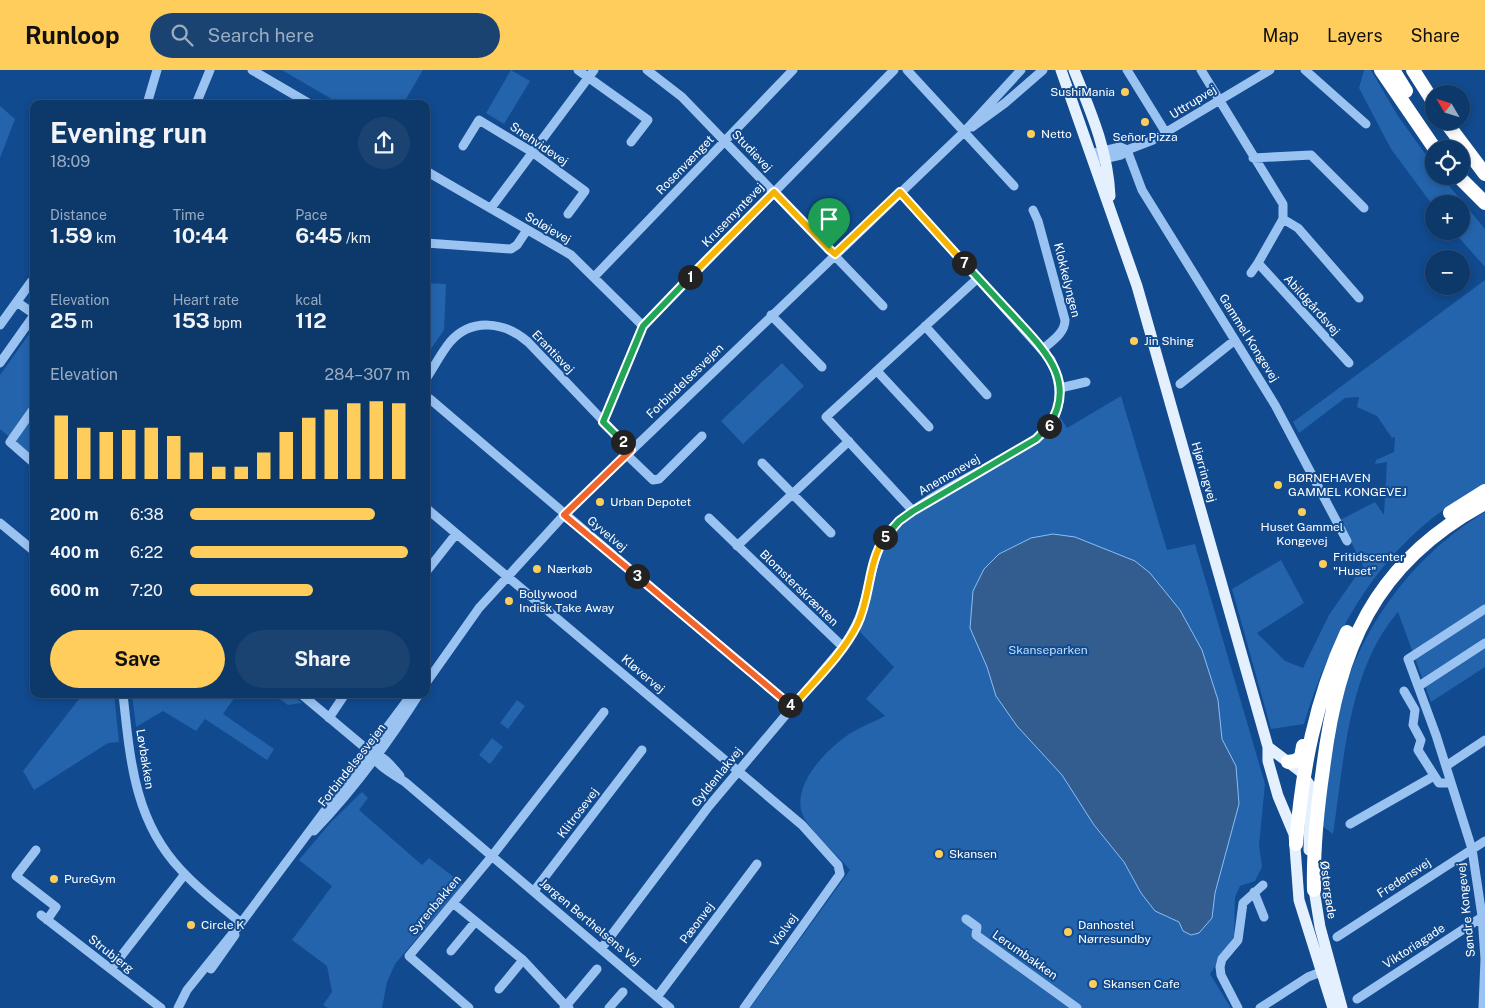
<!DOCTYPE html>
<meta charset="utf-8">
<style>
body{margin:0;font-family:"Public Sans",sans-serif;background:#1b4372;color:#f1f3f6;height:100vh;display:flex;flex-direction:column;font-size:19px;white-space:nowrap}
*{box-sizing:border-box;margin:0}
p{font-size:16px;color:#9aacc1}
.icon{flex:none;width:28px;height:28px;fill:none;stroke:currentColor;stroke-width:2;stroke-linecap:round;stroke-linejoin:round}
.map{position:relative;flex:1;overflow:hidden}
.panel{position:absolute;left:30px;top:30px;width:400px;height:598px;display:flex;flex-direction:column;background:#0d386a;border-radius:10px;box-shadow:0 2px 8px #0003,0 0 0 1px #2d527e}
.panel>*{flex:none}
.needle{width:32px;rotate:308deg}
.tools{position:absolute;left:1425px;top:15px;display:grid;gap:10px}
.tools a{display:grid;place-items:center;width:45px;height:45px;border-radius:50%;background:#0d386a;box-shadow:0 2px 8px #0003,0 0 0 1px #2d527e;font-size:25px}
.pin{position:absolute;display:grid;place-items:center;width:42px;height:42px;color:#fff;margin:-51px -21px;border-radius:50% 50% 50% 0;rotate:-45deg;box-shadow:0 0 5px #0007}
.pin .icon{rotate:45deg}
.km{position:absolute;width:25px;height:25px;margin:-12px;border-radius:50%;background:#222;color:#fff;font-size:14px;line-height:25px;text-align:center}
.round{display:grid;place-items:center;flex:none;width:52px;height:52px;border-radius:26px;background:#1b4372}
.headline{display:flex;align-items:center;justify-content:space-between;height:85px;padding:0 20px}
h1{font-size:28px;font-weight:700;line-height:38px}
.stats{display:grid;grid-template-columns:repeat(3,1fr);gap:8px;height:85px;padding:5px 20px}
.stats div{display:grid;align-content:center}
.stats b{font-size:21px;font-weight:700}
.stats small{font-size:14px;font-weight:400}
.stats p{font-size:14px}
.chart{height:140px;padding:10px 20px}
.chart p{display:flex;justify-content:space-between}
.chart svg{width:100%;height:90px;margin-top:5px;stroke:#ffcd5b;stroke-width:6}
.button{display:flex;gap:10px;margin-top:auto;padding:10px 20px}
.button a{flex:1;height:58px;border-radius:30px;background:#ffcd5b;color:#111;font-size:20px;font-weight:700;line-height:58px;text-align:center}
.button a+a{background:#1b4372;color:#f1f3f6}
ul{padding:0 20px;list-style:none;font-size:16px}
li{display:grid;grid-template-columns:80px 60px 1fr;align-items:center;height:38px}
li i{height:12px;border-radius:6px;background:#ffcd5b}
header{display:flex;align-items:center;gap:30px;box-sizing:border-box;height:70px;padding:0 25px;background:#ffcd5b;color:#111}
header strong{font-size:24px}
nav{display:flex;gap:28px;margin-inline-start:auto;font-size:18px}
.search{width:350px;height:45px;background:#1b4372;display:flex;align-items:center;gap:12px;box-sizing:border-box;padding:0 18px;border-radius:28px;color:#9aacc1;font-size:19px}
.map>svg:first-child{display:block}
.green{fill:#2364ad}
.water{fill:#335d8f;stroke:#8cbef5}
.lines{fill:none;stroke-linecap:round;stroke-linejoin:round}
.minor{stroke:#9ac3f2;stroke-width:9}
.major{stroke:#e5f0ff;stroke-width:11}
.highway{stroke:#fff;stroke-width:14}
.split-1-casing{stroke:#fff;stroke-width:10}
.split-2-casing{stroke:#fff;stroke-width:10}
.split-3-casing{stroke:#fff;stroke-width:10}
.split-4-casing{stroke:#fff;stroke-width:10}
.split-5-casing{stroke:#fff;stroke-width:10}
.split-6-casing{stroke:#fff;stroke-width:10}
.split-7-casing{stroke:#fff;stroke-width:10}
.split-8-casing{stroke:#fff;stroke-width:10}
.split-1{stroke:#f5b400;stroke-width:6}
.split-2{stroke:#22a559;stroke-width:6}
.split-3{stroke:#f0652b;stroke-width:6}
.split-4{stroke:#f0652b;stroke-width:6}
.split-5{stroke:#f5b400;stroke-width:6}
.split-6{stroke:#22a559;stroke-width:6}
.split-7{stroke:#22a559;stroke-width:6}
.split-8{stroke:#f5b400;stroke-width:6}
.poi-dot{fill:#ffcd5b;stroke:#114a8e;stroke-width:2}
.labels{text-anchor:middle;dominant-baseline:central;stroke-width:4;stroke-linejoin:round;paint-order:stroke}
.poi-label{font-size:12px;fill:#fff;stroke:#114a8e;text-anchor:start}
.street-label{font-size:12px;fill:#fff;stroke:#114a8e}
.park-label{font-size:12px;fill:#c1ddfd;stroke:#114a8e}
</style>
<header>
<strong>Runloop</strong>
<div class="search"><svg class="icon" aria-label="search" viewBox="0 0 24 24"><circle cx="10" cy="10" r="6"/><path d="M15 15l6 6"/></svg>Search here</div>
<nav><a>Map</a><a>Layers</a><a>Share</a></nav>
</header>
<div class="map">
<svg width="1485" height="938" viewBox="0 0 1485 938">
<rect width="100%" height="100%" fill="#114a8e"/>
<path class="green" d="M282,0H423L403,34H340Z
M511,0L530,11L504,54L486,43Z
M1364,0H1371L1398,46L1434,96V106H1441L1485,159V197L1453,161H1461V134H1434V137L1391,79L1359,18Z
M0,36L15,49L0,88Z
M1485,210V415C1389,462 1334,554 1304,654L1271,659L1232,519L1281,490L1304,533L1257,563L1285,591L1303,598L1329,545L1363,496L1340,450L1375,432L1384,445L1387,392L1375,394L1376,390L1394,382L1395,367L1392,368L1377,346L1357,337L1359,327L1345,328L1299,363L1293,352Z
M426,213L446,214L444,260L426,286Z
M34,257V388L0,359V305Z
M782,293L804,316L743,374L721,351Z
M1121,326L1167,480L1195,474L1265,714L1259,775L1262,797L1255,811L1240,816L1235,827L1234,867L1210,904L1231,938H750L850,800C838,786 813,763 804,748C789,719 823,683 845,667C857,658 872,653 885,646L866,629L894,597L860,562L878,488L897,460L911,447L1039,373L1060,347L1067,358Z
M1485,442V597L1431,632L1398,542C1348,599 1344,692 1333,764L1321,755C1325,725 1327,695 1333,665C1349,573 1405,490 1485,442Z
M83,624H114L119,672L108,673L34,720L23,701Z
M132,624H237L223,644L274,679L267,690L205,649L196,661L163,641L136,657Z
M273,624H291L302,633L288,635Z
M517,630L525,636L508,659L500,653Z
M492,668L503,677L490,694L479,685Z
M362,722L368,728L359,740L422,795L429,788L463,814L395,894L387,912L382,938H328L323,935L332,922L327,896L292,870L332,816L299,790L331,752Z"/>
<path class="water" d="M1053,464L1075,467L1135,491L1150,503L1180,540L1202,580L1218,630L1222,669L1236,696L1239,734L1215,823L1212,848L1199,863L1191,865L1183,861L1179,852L1155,841L1141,823L1124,792L1094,755L1062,705L1017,656L996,626L987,597L970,558L973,521L984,499L999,484L1031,468Z"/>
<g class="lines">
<path class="minor" d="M252,0L310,34
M578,0L648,50L631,72
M647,0L682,27L883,236
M907,0L1014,116
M1127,0L1166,63
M1201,0L1283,134V149L1258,193L1349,293
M1305,0L1366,54
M147,34L157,0
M196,34L210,0
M972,57L1005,33L1043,0
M463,76L479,50L532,82L585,121L568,144
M1127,80L1142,120L1275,335L1347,471
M1090,84L1120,77L1127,80
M1253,88L1311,85L1364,138
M1099,90L1121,85L1127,80L1153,70L1270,0
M426,101L571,185L643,256
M491,138L594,0
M1033,140L1038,151L1065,250C1065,263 1052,271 1043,279
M1283,149L1298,158L1359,228
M426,173L511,179L517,175L527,160
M1251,203L1258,193
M594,207L793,0
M17,232L34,244
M771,245L822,297
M0,255L31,212
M925,256L987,325
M0,293L34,245
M877,301L929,357
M426,309C434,297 441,283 450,272C472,247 505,252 528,272L631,380
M1180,314L1235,270
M1060,318L1086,312
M430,329L792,637
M34,338L10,372L34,393
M603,352L643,256L894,0
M627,385L653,410L659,409L702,366
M762,393L831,463
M426,438L802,755L838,795L840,804L744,938
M913,441L826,347L978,208
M709,448L843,577
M0,453L34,481
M737,476L849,371
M426,502L456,464
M426,613L479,538L564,445L964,62L1021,0
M1419,616L1485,573
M1404,621L1415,640L1413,655L1421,670L1418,680L1439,713H1451
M123,624C130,688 134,751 181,800C199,820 221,836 241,853
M301,624L369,681C383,685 391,695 400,706
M329,648L345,624
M369,681C377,696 391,703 405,712L670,938
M1446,696L1485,670
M1350,754L1434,706
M314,761C354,719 388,673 419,624
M36,780L16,806L56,837L47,850
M534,821L642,680
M1254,822L1264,847
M453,833L523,890L499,919
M41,845L161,938
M966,849L977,857L976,865L1077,938
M1337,867L1485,771
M601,879L709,736L843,577C851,565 858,554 862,540C871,513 871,486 889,462C909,435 979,403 1010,384C1023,377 1038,370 1048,358C1064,337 1061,313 1051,290L900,122
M451,881L475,852
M523,890L566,936L564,938
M111,899L185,804
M211,899L235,865
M657,927L757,794
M1357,929L1485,845
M178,938L187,920L241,853L412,624
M469,938L409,886L492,786L604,642
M569,938L566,936L597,899
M609,938L623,922
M1238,938L1221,905L1220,897L1222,889L1238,870L1243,833L1263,815
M1260,938L1308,907L1326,900
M1483,938L1485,889L1482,846L1472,779L1436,665L1408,589L1485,539"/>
<path class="major" d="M1061,0L1137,216L1268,677V691L1278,726L1294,764L1299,830L1333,938
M1074,0C1091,42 1108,81 1110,126
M1268,677L1300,701L1311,717L1309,780
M1313,813L1320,857L1342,938"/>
<path class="highway" d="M1381,0L1435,79
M1393,0L1406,21
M1413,0L1434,33
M1445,51L1485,104
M1458,106L1485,133
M1450,443L1485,421
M1288,692L1295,691L1301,687L1303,676
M1296,774C1302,700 1315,630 1347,562
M1314,820C1313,779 1317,740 1323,699C1338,579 1373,493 1485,433"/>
</g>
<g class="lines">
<defs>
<path id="split-1" d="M690,207L774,122L829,179"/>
<path id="split-2" d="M623,372L603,352L643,256L690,207"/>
<path id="split-3" d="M623,372L631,380L564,445L637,506"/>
<path id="split-4" d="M637,506L790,635"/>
<path id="split-5" d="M790,635L792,637C814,611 842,585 857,555C871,527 867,494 885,467"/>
<path id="split-6" d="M885,467L899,451L913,441L1036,369L1049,356"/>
<path id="split-7" d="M964,193C981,211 997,229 1014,247C1043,279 1078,310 1049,356"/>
<path id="split-8" d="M829,179L835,184L900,122L964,193"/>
</defs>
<use href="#split-1" class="split-1-casing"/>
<use href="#split-2" class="split-2-casing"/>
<use href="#split-3" class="split-3-casing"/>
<use href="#split-4" class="split-4-casing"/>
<use href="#split-5" class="split-5-casing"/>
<use href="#split-6" class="split-6-casing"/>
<use href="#split-7" class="split-7-casing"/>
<use href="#split-8" class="split-8-casing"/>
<use href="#split-1" class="split-1"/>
<use href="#split-2" class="split-2"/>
<use href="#split-3" class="split-3"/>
<use href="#split-4" class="split-4"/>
<use href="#split-5" class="split-5"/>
<use href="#split-6" class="split-6"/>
<use href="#split-7" class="split-7"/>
<use href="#split-8" class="split-8"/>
</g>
<g class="poi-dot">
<circle cx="1125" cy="22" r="5"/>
<circle cx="1145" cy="52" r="5"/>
<circle cx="1031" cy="64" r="5"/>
<circle cx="1134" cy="271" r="5"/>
<circle cx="1278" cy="415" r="5"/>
<circle cx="600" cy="432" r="5"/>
<circle cx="1302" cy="442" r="5"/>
<circle cx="1323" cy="494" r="5"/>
<circle cx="537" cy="499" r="5"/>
<circle cx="509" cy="531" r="5"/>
<circle cx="939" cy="784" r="5"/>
<circle cx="54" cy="809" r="5"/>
<circle cx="191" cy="855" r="5"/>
<circle cx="1068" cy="862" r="5"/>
<circle cx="1093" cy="914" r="5"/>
</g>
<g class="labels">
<g class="poi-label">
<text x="1115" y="22" text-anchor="end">SushiMania</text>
<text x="1041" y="64">Netto</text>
<text x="1145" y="67" text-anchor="middle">Señor Pizza</text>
<text x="1144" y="271">Jin Shing</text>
<text x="1288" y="408">BØRNEHAVEN<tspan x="1288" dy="14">GAMMEL KONGEVEJ</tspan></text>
<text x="610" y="432">Urban Depotet</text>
<text x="1302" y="457" text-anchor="middle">Huset Gammel<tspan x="1302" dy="14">Kongevej</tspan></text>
<text x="1333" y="487">Fritidscenter<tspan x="1333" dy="14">"Huset"</tspan></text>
<text x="547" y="499">Nærkøb</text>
<text x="519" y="524">Bollywood<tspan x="519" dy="14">Indisk Take Away</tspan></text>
<text x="949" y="784">Skansen</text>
<text x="64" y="809">PureGym</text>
<text x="201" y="855">Circle K</text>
<text x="1078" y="855">Danhostel<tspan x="1078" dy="14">Nørresundby</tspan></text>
<text x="1103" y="914">Skansen Cafe</text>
</g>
<g class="street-label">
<text transform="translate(1193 32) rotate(-32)">Uttrupvej</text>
<text transform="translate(539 74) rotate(34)">Snehvidevej</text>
<text transform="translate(752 81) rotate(46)">Studievej</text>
<text transform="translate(685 95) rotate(-46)">Rosenvænget</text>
<text transform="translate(733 145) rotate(-46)">Krusemyntevej</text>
<text transform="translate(548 158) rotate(30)">Soløjevej</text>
<text transform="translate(1067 210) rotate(76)">Klokkelyngen</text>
<text transform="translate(1312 235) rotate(48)">Abildgårdsvej</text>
<text transform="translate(1249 268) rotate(58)">Gammel Kongevej</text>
<text transform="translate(553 282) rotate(46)">Erantisvej</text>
<text transform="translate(685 311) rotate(-44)">Forbindelsesvejen</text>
<text transform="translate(1204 402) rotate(74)">Hjørringvej</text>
<text transform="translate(949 405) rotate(-30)">Anemonevej</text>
<text transform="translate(607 464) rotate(40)">Gyvelvej</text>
<text transform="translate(799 518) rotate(44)">Blomsterskrænten</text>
<text transform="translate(643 604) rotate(40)">Kløvervej</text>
<text transform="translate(145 689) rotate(81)">Løvbakken</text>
<text transform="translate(352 695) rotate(-52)">Forbindelsesvejen</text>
<text transform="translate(717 707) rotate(-51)">Gyldenlakvej</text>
<text transform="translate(578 743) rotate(-53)">Klitrosevej</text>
<text transform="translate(1404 808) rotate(-33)">Fredensvej</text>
<text transform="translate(1328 820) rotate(82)">Østergade</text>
<text transform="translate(435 835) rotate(-50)">Syrenbakken</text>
<text transform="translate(1466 840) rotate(-96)">Søndre Kongevej</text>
<text transform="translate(590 852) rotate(40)">Jørgen Berthelsens Vej</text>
<text transform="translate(697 853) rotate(-53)">Pæonvej</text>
<text transform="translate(784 860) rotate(-54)">Violvej</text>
<text transform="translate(1414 876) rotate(-33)">Viktoriagade</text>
<text transform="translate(111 884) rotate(38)">Strubjerg</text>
<text transform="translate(1025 885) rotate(35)">Lerumbakken</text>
</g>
<g class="park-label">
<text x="1048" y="580">Skanseparken</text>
</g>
</g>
</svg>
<div class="tools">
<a><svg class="needle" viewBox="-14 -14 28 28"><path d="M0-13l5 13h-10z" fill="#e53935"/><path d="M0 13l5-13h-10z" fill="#9aacc1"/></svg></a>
<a><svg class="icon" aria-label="locate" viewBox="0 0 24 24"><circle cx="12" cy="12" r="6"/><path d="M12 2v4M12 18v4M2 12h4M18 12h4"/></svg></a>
<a>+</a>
<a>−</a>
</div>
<div class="pin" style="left:829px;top:179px;background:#1e9e55"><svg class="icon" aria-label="arrive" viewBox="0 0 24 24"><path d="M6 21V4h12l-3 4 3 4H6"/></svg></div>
<b class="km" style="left:690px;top:207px">1</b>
<b class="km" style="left:623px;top:372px">2</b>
<b class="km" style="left:637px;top:506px">3</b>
<b class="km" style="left:790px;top:635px">4</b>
<b class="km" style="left:885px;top:467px">5</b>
<b class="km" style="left:1049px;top:356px">6</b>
<b class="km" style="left:964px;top:193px">7</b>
<section class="panel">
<div class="headline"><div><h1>Evening run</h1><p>18:09</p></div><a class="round"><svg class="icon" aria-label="share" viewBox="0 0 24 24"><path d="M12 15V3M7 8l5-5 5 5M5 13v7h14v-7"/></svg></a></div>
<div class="stats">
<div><p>Distance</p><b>1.59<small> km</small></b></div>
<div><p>Time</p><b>10:44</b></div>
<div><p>Pace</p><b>6:45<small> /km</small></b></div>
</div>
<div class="stats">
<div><p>Elevation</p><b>25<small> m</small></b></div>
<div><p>Heart rate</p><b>153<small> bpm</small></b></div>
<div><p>kcal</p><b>112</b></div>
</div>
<div class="chart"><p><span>Elevation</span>284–307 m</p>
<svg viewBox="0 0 160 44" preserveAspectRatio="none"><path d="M5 44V13M15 44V19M25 44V21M35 44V20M45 44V19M55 44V23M65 44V31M75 44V38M85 44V38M95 44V31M105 44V21M115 44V14M125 44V10M135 44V7M145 44V6M155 44V7"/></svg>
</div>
<ul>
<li><b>200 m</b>6:38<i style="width:84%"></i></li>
<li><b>400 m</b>6:22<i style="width:99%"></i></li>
<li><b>600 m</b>7:20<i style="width:56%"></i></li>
</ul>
<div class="button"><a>Save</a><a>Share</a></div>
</section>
</div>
